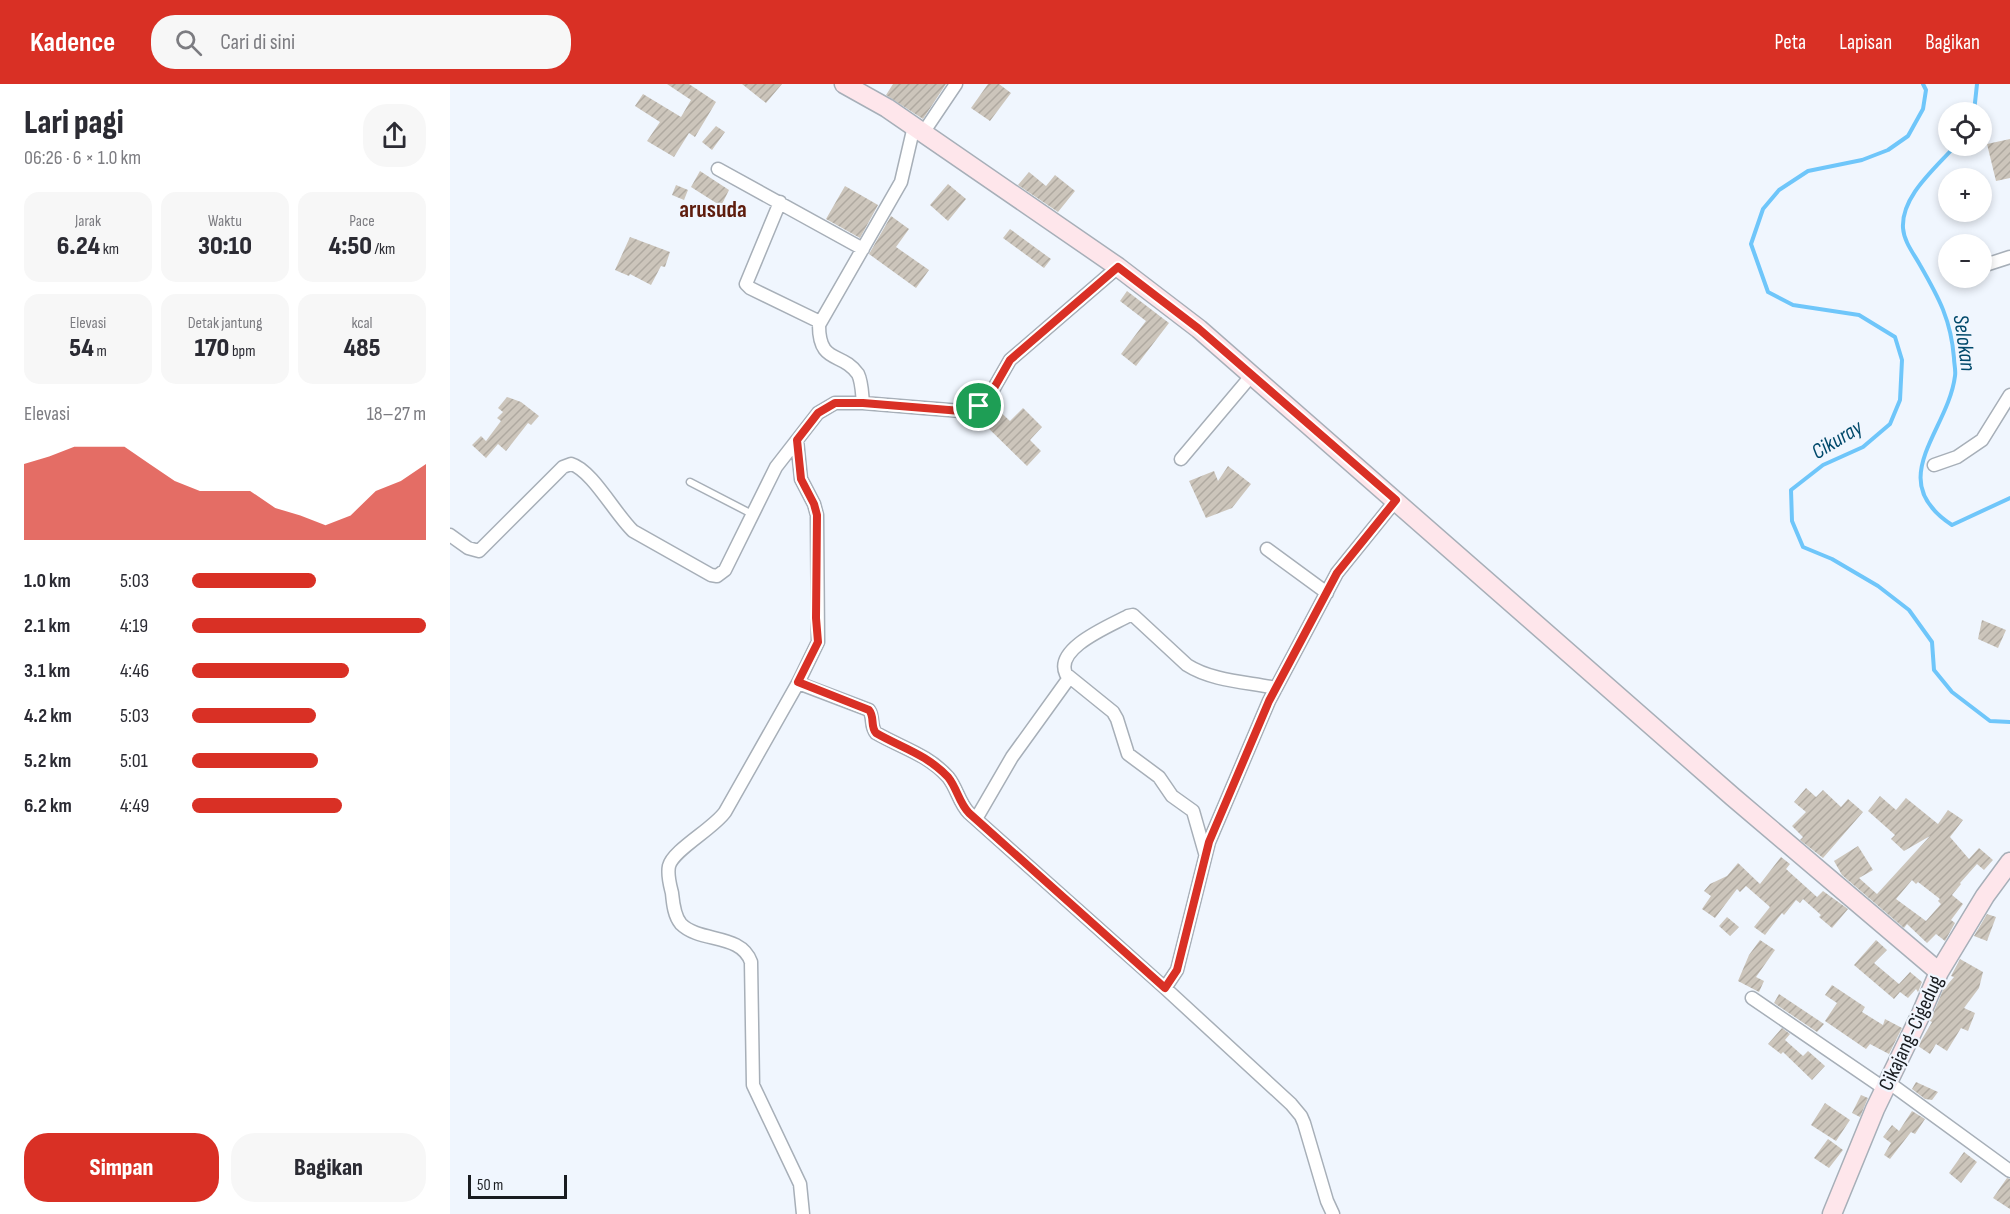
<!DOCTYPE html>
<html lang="id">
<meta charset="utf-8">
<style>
body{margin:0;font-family:"Sofia Sans Condensed",sans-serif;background:#f7f7f7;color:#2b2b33;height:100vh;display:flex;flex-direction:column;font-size:22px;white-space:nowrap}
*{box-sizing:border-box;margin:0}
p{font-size:20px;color:#7c7c81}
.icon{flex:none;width:33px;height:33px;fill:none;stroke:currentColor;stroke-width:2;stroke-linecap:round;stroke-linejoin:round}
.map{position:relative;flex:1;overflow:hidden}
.panel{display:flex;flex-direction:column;background:#fff;width:450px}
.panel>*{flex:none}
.controls{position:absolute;left:1488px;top:18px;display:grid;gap:12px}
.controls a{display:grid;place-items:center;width:54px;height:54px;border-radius:50%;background:#fff;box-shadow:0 3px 9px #0003;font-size:30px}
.scale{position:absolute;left:18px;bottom:15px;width:99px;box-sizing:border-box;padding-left:6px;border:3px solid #191c20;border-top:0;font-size:16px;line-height:21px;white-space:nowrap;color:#191c20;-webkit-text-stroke:4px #f0f6fe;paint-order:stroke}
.pin{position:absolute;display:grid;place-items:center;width:51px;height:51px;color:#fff;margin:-26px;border:3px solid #fff;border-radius:50%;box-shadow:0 2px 6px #0007}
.round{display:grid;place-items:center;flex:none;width:63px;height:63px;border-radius:24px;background:#f7f7f7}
.headline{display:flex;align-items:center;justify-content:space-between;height:102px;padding:0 24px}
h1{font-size:33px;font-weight:800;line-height:45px}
.metrics{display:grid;grid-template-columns:repeat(3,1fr);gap:9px;height:102px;padding:6px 24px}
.metrics div{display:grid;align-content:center;border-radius:15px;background:#f7f7f7;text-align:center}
.metrics b{font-size:26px;font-weight:800}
.metrics small{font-size:16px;font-weight:400}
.metrics p{font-size:16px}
.chart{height:168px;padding:12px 24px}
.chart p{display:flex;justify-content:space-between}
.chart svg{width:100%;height:108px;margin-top:6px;fill:#d93025;opacity:.7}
.action{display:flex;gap:12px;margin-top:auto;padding:12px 24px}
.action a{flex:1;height:69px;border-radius:24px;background:#d93025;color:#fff;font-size:24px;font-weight:800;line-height:69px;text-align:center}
.action a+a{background:#f7f7f7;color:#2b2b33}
ul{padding:0 24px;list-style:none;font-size:20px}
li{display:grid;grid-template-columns:96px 72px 1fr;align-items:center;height:45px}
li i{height:15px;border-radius:8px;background:#d93025}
header{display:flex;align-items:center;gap:36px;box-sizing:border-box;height:84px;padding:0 30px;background:#d93025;color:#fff}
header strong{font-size:28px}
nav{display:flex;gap:33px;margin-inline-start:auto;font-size:21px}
.search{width:420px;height:54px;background:#f7f7f7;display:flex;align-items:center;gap:15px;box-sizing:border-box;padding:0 21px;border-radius:24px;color:#7c7c81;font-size:22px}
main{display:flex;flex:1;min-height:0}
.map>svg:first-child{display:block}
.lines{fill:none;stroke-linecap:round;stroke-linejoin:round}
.stream{stroke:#6fc6fa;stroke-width:4}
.building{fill:url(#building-hatch);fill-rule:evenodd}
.lane-casing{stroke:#a7afb8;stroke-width:9}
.street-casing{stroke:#a7afb8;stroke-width:15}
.secondary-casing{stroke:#a7afb8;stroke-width:21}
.lane{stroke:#fff;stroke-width:6}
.street{stroke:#fff;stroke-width:12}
.secondary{stroke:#fee6eb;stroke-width:18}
.route-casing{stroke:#fff;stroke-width:12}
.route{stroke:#d93025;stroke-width:8}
.labels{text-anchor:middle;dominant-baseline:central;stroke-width:4.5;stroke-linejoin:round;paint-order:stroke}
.street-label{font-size:21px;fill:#191c20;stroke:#f0f6fe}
.water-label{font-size:22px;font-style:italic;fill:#00496b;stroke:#f0f6fe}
.quarter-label{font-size:24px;font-weight:bold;fill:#5e1c0d;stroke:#f0f6fe}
</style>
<header>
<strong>Kadence</strong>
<div class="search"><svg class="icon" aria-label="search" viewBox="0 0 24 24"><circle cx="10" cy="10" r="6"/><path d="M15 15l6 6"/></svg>Cari di sini</div>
<nav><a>Peta</a><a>Lapisan</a><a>Bagikan</a></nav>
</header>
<main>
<section class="panel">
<div class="headline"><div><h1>Lari pagi</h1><p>06:26 · 6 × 1.0 km</p></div><a class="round"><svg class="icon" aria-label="share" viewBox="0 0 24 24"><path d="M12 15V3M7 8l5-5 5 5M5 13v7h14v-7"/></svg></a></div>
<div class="metrics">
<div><p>Jarak</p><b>6.24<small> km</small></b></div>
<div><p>Waktu</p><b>30:10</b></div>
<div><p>Pace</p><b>4:50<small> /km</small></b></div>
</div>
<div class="metrics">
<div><p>Elevasi</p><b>54<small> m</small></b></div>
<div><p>Detak jantung</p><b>170<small> bpm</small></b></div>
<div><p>kcal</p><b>485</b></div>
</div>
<div class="chart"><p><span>Elevasi</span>18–27 m</p>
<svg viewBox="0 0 160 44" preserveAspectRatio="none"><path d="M0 44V13L10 10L20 6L30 6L40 6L50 13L60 20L70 24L80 24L90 24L100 31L110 34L120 38L130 34L140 24L150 20L160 13V44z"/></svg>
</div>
<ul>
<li><b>1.0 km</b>5:03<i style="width:53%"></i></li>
<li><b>2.1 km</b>4:19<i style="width:100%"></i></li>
<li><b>3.1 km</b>4:46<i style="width:67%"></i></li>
<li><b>4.2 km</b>5:03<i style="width:53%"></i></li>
<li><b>5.2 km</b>5:01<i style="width:54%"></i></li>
<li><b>6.2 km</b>4:49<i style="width:64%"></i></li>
</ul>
<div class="action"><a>Simpan</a><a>Bagikan</a></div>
</section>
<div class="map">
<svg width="1560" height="1130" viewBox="0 0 1560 1130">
<defs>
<pattern id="building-hatch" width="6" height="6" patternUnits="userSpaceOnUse" patternTransform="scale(1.5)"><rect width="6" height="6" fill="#ccc5bb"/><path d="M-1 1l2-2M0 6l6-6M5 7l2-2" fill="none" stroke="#afa9a0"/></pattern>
</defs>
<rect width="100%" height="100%" fill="#f0f6fe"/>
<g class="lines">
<path class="stream" d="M1473,0L1476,6L1473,25L1458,52L1438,66L1412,76L1358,87L1329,106L1313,125L1301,160L1318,208L1343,221L1409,231L1445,253L1452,276L1450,316L1440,340L1413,363L1373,381L1341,406L1342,437L1353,463L1382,475L1428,502L1459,526L1482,558L1484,586L1502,608L1540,637L1560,638
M1524,28L1527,0
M1505,62C1486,84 1451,112 1453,144C1454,158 1464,170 1470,181C1489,214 1501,236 1504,274C1504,280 1506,286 1505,292C1498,348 1433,396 1502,441L1560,414"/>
</g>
<path class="building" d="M217,0H239L266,18L245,53L239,49L224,73L197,57L210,38L185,22L193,10L231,33L241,16Z
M292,0H332L316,19Z
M443,0H496L473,35L436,11Z
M538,0H549L561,9L540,37L521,24Z
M266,42L275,48L262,66L252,58Z
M1560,55V94L1546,97L1537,60Z
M250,87L279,106L271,122L241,103Z
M579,88L596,102L605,91L625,107L608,128L568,101Z
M498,100L516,115L498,137L480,121Z
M226,101L238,106L234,116L222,111Z
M395,102L428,121L410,154L376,135Z
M441,132L459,145L446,163L479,186L466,204L419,170Z
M560,145L601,175L594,184L553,154Z
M180,153L220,168L215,183L211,182L201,201L180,190L179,192L165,186Z
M677,207L719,239L686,282L671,270L696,237L670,217Z
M57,313L71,318L89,332L81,341L78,339L56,367L48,360L36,374L22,361L31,352L36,357L51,337L47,334L53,328L48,324Z
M544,322L560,337L573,324L592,343L580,356L591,367L577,382L530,336Z
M778,382L801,400L782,424L756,434L739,397L764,387L768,397Z
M1532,536L1556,546L1548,564L1528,555Z
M1356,704L1366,713L1373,706L1391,723L1398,715L1413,728L1373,774L1350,756L1353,753L1342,742L1356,728L1344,718Z
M1430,712L1446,726L1456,714L1488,740L1498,726L1513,736L1500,753L1519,775L1529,764L1543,776L1534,786L1527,780L1510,799L1511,800L1502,811L1513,820L1501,836L1505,839L1495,857L1486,850L1477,859L1457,840L1454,844L1392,791L1384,777L1408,762L1423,786L1409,794L1427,810L1480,752L1454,767L1441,755L1445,751L1418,727ZM1462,796L1466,800L1468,798L1490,815L1488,817L1491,820L1476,837L1446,815Z
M1331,773L1340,780L1336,785L1367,813L1373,807L1398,825L1382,844L1369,833L1371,831L1353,815L1350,819L1346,816L1334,831L1332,829L1315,851L1304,843L1320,823L1296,802L1290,808L1287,805L1265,834L1252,825L1261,812L1254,807L1260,800L1277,792L1288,779L1310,800Z
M1537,830L1546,833L1537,857L1524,852Z
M1277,833L1289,843L1280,852L1269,842Z
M1310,856L1325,866L1306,893L1314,897L1309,908L1288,897L1299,871Z
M1426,856L1437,866L1424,879L1449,900L1460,888L1472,898L1468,908L1466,905L1458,914L1450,908L1444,915L1404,881Z
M1510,875L1533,888L1529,904L1514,924L1525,929L1518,947L1511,944L1497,967L1486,960L1480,970L1468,962L1482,938L1480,937L1493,906L1504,893L1501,892Z
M1382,901L1415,923L1412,928L1433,941L1435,935L1452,944L1439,970L1420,960L1416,965L1375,937L1387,919L1375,911Z
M1329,910L1374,940L1367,948L1324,919Z
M1332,944L1340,950L1335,956L1353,972L1358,967L1375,982L1362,996L1333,968L1331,970L1318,960Z
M1466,998L1488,1008L1482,1016L1475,1015L1462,1005Z
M1411,1011L1418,1014L1410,1033L1402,1029Z
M1375,1019L1400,1036L1386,1057L1361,1041Z
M1462,1027L1475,1035L1465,1050L1461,1048L1440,1075L1434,1071L1441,1059L1433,1053L1442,1041L1449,1047Z
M1378,1055L1393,1066L1379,1084L1364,1074Z
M1514,1068L1527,1078L1511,1099L1499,1089Z
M1557,1094L1560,1095V1125L1543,1114Z"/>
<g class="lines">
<defs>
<path id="lane" d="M240,398L302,430"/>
<path id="street" d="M473,49L506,0
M268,85L413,165
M330,118L296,200L300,204L370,238
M1532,182L1560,173
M413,319C412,310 412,298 408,290C392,267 369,281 369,241L451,98L464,42
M731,375L801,292
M1484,381L1507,373L1532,356L1560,311
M0,451L18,464L29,467L113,383L121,380C142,386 165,430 183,447L261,491L267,492L275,486L326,383L347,356
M817,465L877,509
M348,599L419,626C424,633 420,642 426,649C452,664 477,670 498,693C507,704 509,719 519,729L715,904L841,1020L851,1032L854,1039L877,1117L883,1130
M526,735L562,673L619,594
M755,769L743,727L722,712L709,693L678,670L667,635L663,628L616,590C604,564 660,542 678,532L683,531L737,581C762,597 797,598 826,604
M715,904L727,886L759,758L819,617L887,489L946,416
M1302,914L1435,1005
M1438,998L1560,1087
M353,1130L350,1100L303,1001L301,878C291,849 250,859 231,840C224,832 223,819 222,809C220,801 217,791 219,782C223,766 263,745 275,728L348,599L368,558L367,431L364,420L351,395L347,356L368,329L385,319H413L511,327L529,322L540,311L560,276L668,183"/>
<path id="secondary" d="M394,0L437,24L668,183L749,245L1283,713L1489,888
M1382,1130L1425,1025L1471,930L1489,888L1535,812L1560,778"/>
</defs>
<use href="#lane" class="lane-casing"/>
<use href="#street" class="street-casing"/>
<use href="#secondary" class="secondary-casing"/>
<use href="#lane" class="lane"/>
<use href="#street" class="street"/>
<use href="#secondary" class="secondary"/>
</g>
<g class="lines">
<defs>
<path id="route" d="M668,183L749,245L946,416L887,489L819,617L759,758L727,886L715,904L519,729C509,719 507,704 498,693C476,670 452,664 426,649C420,642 425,633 419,626L348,598L368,558L366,534L367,431L364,420L351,395L347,356L368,329L385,319H413L511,327L529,322L540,311L560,276Z"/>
</defs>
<use href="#route" class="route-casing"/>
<use href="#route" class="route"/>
</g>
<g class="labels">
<g class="street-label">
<text transform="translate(1461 949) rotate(-65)">Cikajang-Cigedug</text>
</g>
<g class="water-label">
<text transform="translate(1514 259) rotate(82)">Selokan</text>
<text transform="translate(1387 356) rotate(-31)">Cikuray</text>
</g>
<g class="quarter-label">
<text x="263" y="125">arusuda</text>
</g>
</g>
</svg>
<div class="controls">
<a><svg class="icon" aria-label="locate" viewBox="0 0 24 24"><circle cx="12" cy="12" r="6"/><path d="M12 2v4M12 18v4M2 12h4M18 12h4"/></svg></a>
<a>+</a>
<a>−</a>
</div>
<div class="scale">50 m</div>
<div class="pin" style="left:529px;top:322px;background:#1e9e55"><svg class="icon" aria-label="arrive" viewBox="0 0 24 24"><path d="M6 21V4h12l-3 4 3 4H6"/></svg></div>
</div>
</main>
